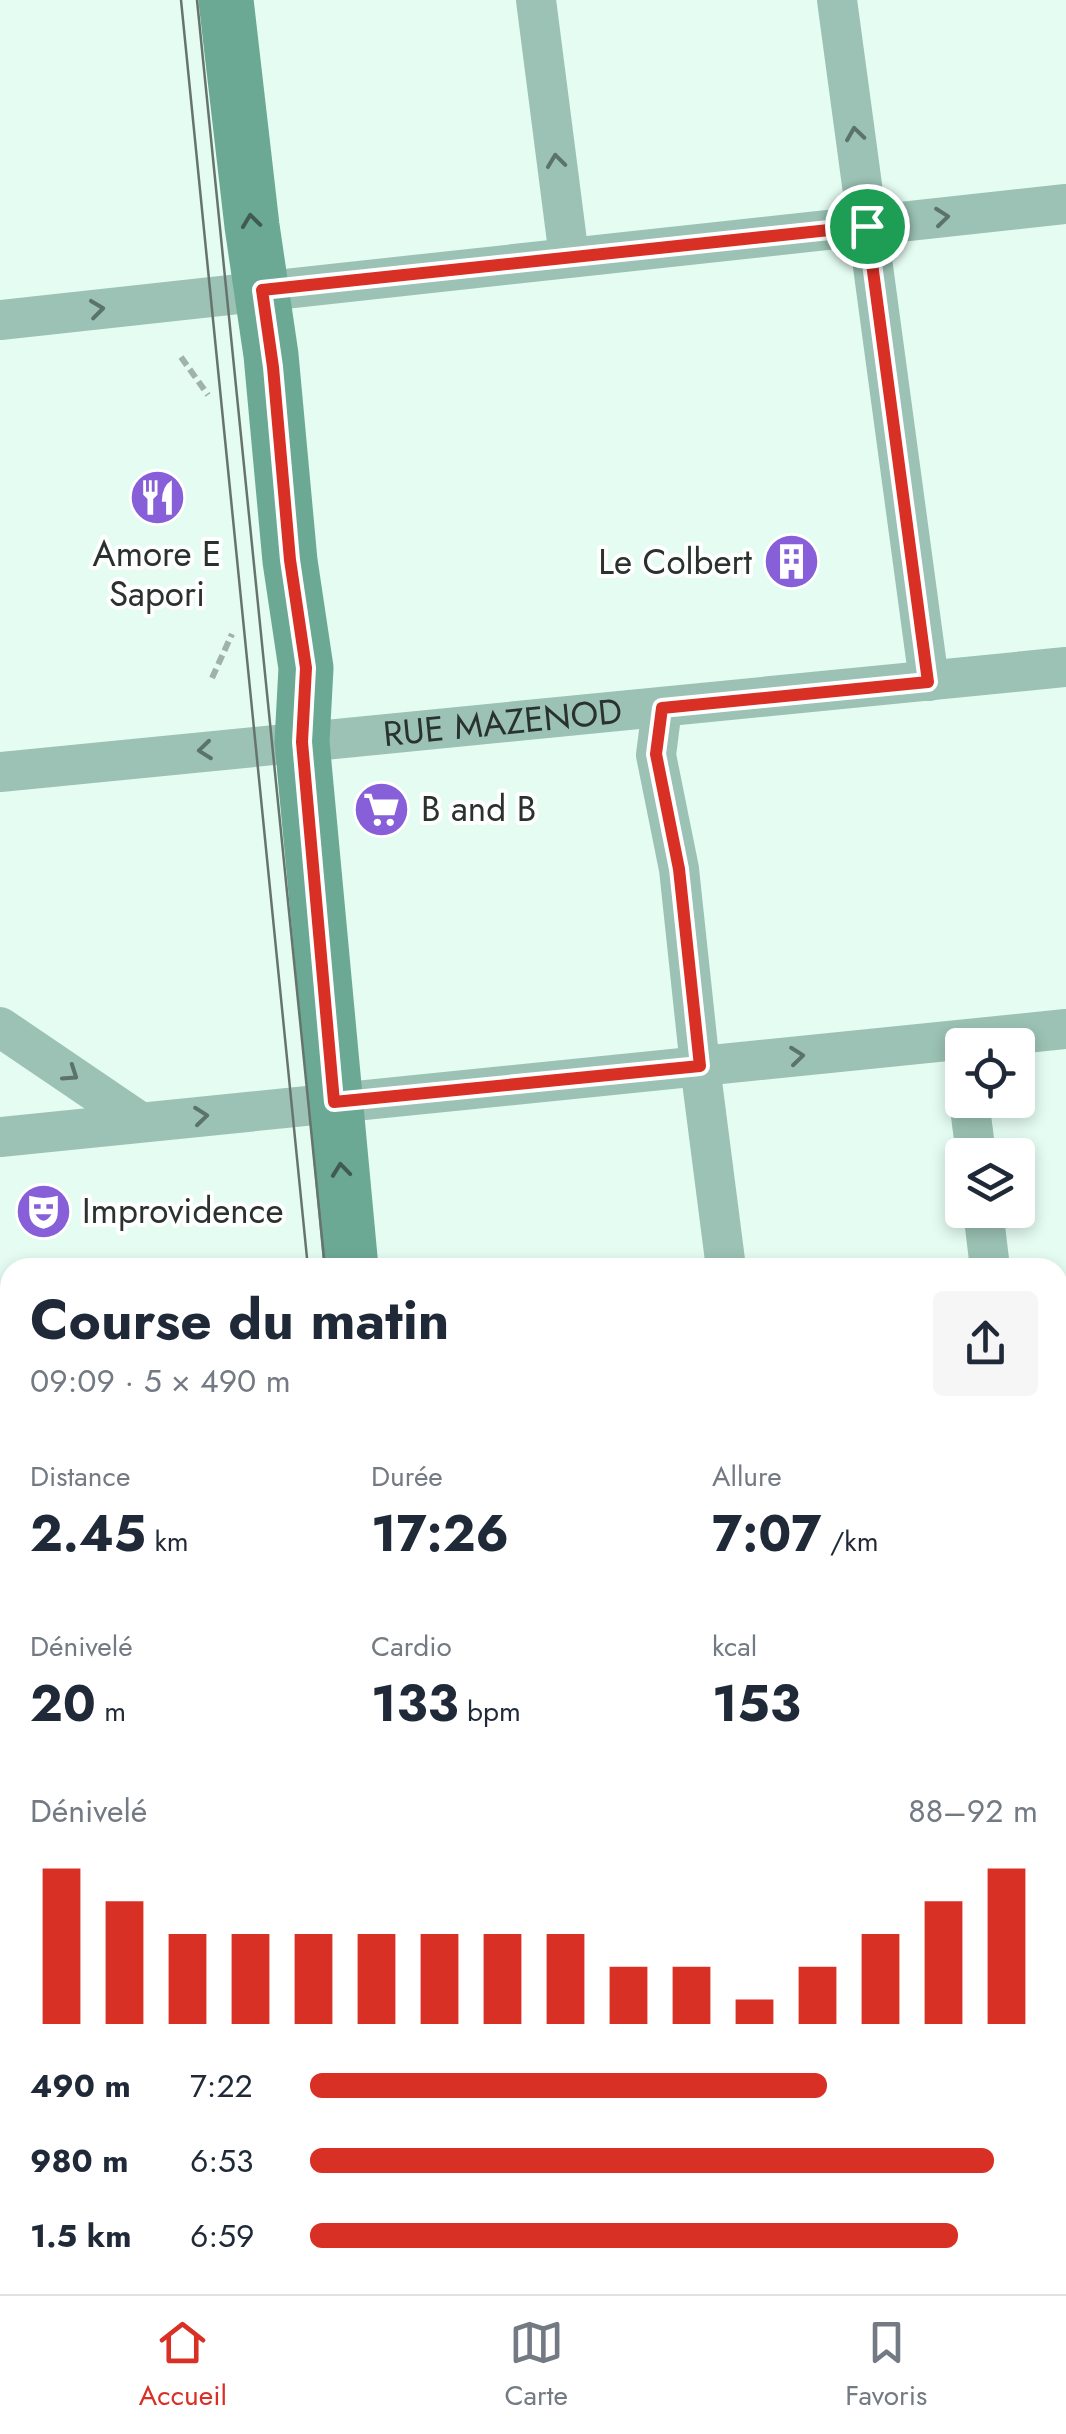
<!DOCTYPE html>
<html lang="fr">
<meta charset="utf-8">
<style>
body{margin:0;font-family:Jost,sans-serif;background:#f6f6f7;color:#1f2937;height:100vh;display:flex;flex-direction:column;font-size:38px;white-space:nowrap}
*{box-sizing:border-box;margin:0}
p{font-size:32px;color:#747a83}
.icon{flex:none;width:55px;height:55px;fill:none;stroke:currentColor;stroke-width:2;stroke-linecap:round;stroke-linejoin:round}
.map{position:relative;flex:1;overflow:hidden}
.details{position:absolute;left:0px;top:1258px;width:1068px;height:1038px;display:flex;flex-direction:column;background:#fff;border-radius:30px 30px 0 0;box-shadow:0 5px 15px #0003}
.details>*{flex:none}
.tools{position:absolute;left:945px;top:1028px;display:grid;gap:20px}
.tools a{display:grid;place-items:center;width:90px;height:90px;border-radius:10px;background:#fff;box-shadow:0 5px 15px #0003;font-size:50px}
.pin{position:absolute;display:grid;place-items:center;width:85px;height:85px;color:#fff;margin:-42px;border:5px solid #fff;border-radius:50%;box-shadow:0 2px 10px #0007}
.round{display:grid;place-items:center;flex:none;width:105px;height:105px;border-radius:10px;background:#f6f6f7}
.headline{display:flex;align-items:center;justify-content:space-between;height:170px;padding:0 30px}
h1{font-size:55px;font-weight:700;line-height:75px}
.figures{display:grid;grid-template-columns:repeat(3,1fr);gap:15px;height:170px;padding:10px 30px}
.figures div{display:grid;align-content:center}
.figures b{font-size:50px;font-weight:700}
.figures small{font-size:28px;font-weight:400}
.figures p{font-size:28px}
.chart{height:280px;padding:20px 30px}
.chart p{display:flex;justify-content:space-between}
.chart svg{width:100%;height:180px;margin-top:10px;stroke:#d93025;stroke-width:6}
ul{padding:0 30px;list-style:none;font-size:32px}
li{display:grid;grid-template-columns:160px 120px 1fr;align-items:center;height:75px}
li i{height:25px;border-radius:12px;background:#d93025}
.dock{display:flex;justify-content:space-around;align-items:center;height:140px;border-top:2px solid #e0e1e3;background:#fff;font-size:28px;color:#747a83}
.dock a{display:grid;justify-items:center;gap:5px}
.dock .on{color:#d93025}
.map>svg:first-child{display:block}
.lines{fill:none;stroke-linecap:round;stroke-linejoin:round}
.path{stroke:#a0b2ab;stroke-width:6;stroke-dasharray:10 5;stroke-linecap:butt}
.lane{stroke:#9bc2b4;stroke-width:20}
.street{stroke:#9bc2b4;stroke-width:40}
.secondary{stroke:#6ca994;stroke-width:55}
.tram{stroke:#66746e;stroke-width:2.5}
.oneway{stroke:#5c736b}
.oneway2{stroke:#405c52}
.route-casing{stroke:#fff;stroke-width:20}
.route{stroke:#d93025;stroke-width:12}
.labels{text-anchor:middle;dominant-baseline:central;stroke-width:8;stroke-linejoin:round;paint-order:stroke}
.poi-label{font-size:35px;fill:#29322f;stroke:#fff;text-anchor:start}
.street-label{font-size:35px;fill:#29322f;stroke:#fff}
</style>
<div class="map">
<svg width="1066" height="2294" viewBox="0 0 1066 2294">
<rect width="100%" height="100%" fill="#e4fcf2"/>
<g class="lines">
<path class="path" d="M181,357L208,395
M212,678L232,634"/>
<path class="lane" d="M1058,1484L1066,1483"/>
<g class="street">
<path d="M536,0L569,257"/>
<path d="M837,0L929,681"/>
<path d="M0,320L1066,204"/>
<path d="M662,708L656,755L679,869L700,1066L726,1268"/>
<path id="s1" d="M0,772L1066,667"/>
<path d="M0,1027L140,1122"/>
<path d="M969,1100L976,1155"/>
<path d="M0,1137L1066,1029"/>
<path d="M983,1210L990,1268"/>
<path d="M1058,1641L1063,1688V1726"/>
<path d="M0,1756L10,1761"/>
<path d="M1058,1835L1066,1820"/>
<path d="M1058,2100L1066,2105"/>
<path d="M673,2285L688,2294"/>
<path d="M0,2291L5,2294"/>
<path d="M95,2294L100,2285"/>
<path d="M789,2294L794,2285"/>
<path d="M1035,2294L1044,2285"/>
</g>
<path class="secondary" d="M226,0L252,226L271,355L290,561L306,668L302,742L351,1268
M457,2285L458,2294"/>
<path class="tram" d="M181,0L308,1268
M197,0L325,1268
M411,2285L412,2294
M427,2285L428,2294"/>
</g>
<defs><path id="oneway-chevron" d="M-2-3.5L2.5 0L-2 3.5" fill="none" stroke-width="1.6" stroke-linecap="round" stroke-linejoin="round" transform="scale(2.5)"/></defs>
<g class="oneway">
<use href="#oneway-chevron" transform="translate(855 134) rotate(-98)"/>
<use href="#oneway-chevron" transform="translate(556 161) rotate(-97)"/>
<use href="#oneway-chevron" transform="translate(942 217) rotate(-6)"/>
<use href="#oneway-chevron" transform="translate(97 309) rotate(-7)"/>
<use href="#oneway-chevron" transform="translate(205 750) rotate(174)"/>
<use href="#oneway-chevron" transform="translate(797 1056) rotate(-6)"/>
<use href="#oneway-chevron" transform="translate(71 1074) rotate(34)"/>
<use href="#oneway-chevron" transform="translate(201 1116) rotate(-6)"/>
</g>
<g class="oneway2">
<use href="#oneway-chevron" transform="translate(251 221) rotate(-97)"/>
<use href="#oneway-chevron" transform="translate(341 1170) rotate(-96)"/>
</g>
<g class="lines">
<defs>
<path id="route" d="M867,226L928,682L662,708L656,754L679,869L700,1066L334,1102L302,742L306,668L290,560L273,367L262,290Z"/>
</defs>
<use href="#route" class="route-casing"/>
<use href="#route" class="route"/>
</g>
<defs>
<symbol id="restaurant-disc" viewBox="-11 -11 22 22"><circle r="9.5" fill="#865fd9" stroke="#fff"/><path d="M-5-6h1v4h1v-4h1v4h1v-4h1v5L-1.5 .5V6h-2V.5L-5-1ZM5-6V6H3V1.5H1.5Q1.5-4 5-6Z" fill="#fff"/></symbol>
<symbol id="building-disc" viewBox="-11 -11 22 22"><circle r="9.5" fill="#865fd9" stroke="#fff"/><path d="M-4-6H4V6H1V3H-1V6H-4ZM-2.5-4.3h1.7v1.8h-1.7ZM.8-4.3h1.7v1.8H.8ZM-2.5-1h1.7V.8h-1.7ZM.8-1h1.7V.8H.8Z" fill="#fff"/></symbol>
<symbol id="supermarket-disc" viewBox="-11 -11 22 22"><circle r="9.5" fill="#865fd9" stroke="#fff"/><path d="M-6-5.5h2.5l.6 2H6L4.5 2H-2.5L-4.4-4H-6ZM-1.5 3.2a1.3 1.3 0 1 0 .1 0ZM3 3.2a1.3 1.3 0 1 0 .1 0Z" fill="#fff"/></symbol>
<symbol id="theatre-disc" viewBox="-11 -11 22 22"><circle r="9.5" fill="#865fd9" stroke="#fff"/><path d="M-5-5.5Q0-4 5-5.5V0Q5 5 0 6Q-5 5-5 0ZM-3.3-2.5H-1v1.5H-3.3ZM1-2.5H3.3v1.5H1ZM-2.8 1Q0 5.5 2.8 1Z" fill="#fff"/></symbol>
</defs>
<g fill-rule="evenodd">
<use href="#restaurant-disc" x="126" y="466" width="63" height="63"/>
<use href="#building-disc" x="760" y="530" width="63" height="63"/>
<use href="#supermarket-disc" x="350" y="778" width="63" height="63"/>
<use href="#theatre-disc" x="12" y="1180" width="63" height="63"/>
</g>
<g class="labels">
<g class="poi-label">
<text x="157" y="554" text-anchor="middle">Amore E<tspan x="157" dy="40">Sapori</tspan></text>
<text x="752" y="562" text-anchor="end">Le Colbert</text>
<text x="421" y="809">B and B</text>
<text x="82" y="1211">Improvidence</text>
</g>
<g class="street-label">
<text stroke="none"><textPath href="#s1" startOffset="505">RUE MAZENOD</textPath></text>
</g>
</g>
</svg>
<div class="tools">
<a><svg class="icon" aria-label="locate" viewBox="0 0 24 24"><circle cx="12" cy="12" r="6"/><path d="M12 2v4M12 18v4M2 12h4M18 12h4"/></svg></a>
<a><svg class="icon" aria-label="layers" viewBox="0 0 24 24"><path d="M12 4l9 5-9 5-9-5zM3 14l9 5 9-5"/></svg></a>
</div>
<div class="pin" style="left:867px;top:226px;background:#1e9e55"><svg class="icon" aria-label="arrive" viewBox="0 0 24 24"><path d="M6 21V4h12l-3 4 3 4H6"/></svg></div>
<section class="details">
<div class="headline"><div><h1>Course du matin</h1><p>09:09 · 5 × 490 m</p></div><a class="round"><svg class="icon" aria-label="share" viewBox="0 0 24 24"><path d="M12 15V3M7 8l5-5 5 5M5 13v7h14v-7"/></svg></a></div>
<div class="figures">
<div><p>Distance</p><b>2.45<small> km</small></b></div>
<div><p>Durée</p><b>17:26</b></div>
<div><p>Allure</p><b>7:07<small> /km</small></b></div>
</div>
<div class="figures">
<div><p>Dénivelé</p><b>20<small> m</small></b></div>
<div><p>Cardio</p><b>133<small> bpm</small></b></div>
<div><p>kcal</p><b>153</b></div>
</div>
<div class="chart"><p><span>Dénivelé</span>88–92 m</p>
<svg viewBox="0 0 160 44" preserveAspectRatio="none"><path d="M5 44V6M15 44V14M25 44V22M35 44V22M45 44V22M55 44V22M65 44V22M75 44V22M85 44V22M95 44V30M105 44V30M115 44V38M125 44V30M135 44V22M145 44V14M155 44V6"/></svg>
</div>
<ul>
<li><b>490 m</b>7:22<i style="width:71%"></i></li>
<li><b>980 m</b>6:53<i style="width:94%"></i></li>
<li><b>1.5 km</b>6:59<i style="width:89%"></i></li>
</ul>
</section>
</div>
<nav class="dock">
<a class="on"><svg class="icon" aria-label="home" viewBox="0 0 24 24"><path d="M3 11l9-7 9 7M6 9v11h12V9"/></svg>Accueil</a>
<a><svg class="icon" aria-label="map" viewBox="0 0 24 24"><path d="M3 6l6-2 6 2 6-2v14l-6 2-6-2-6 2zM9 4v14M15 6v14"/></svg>Carte</a>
<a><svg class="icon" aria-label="saved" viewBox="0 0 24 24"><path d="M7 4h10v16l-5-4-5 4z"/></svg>Favoris</a>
</nav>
